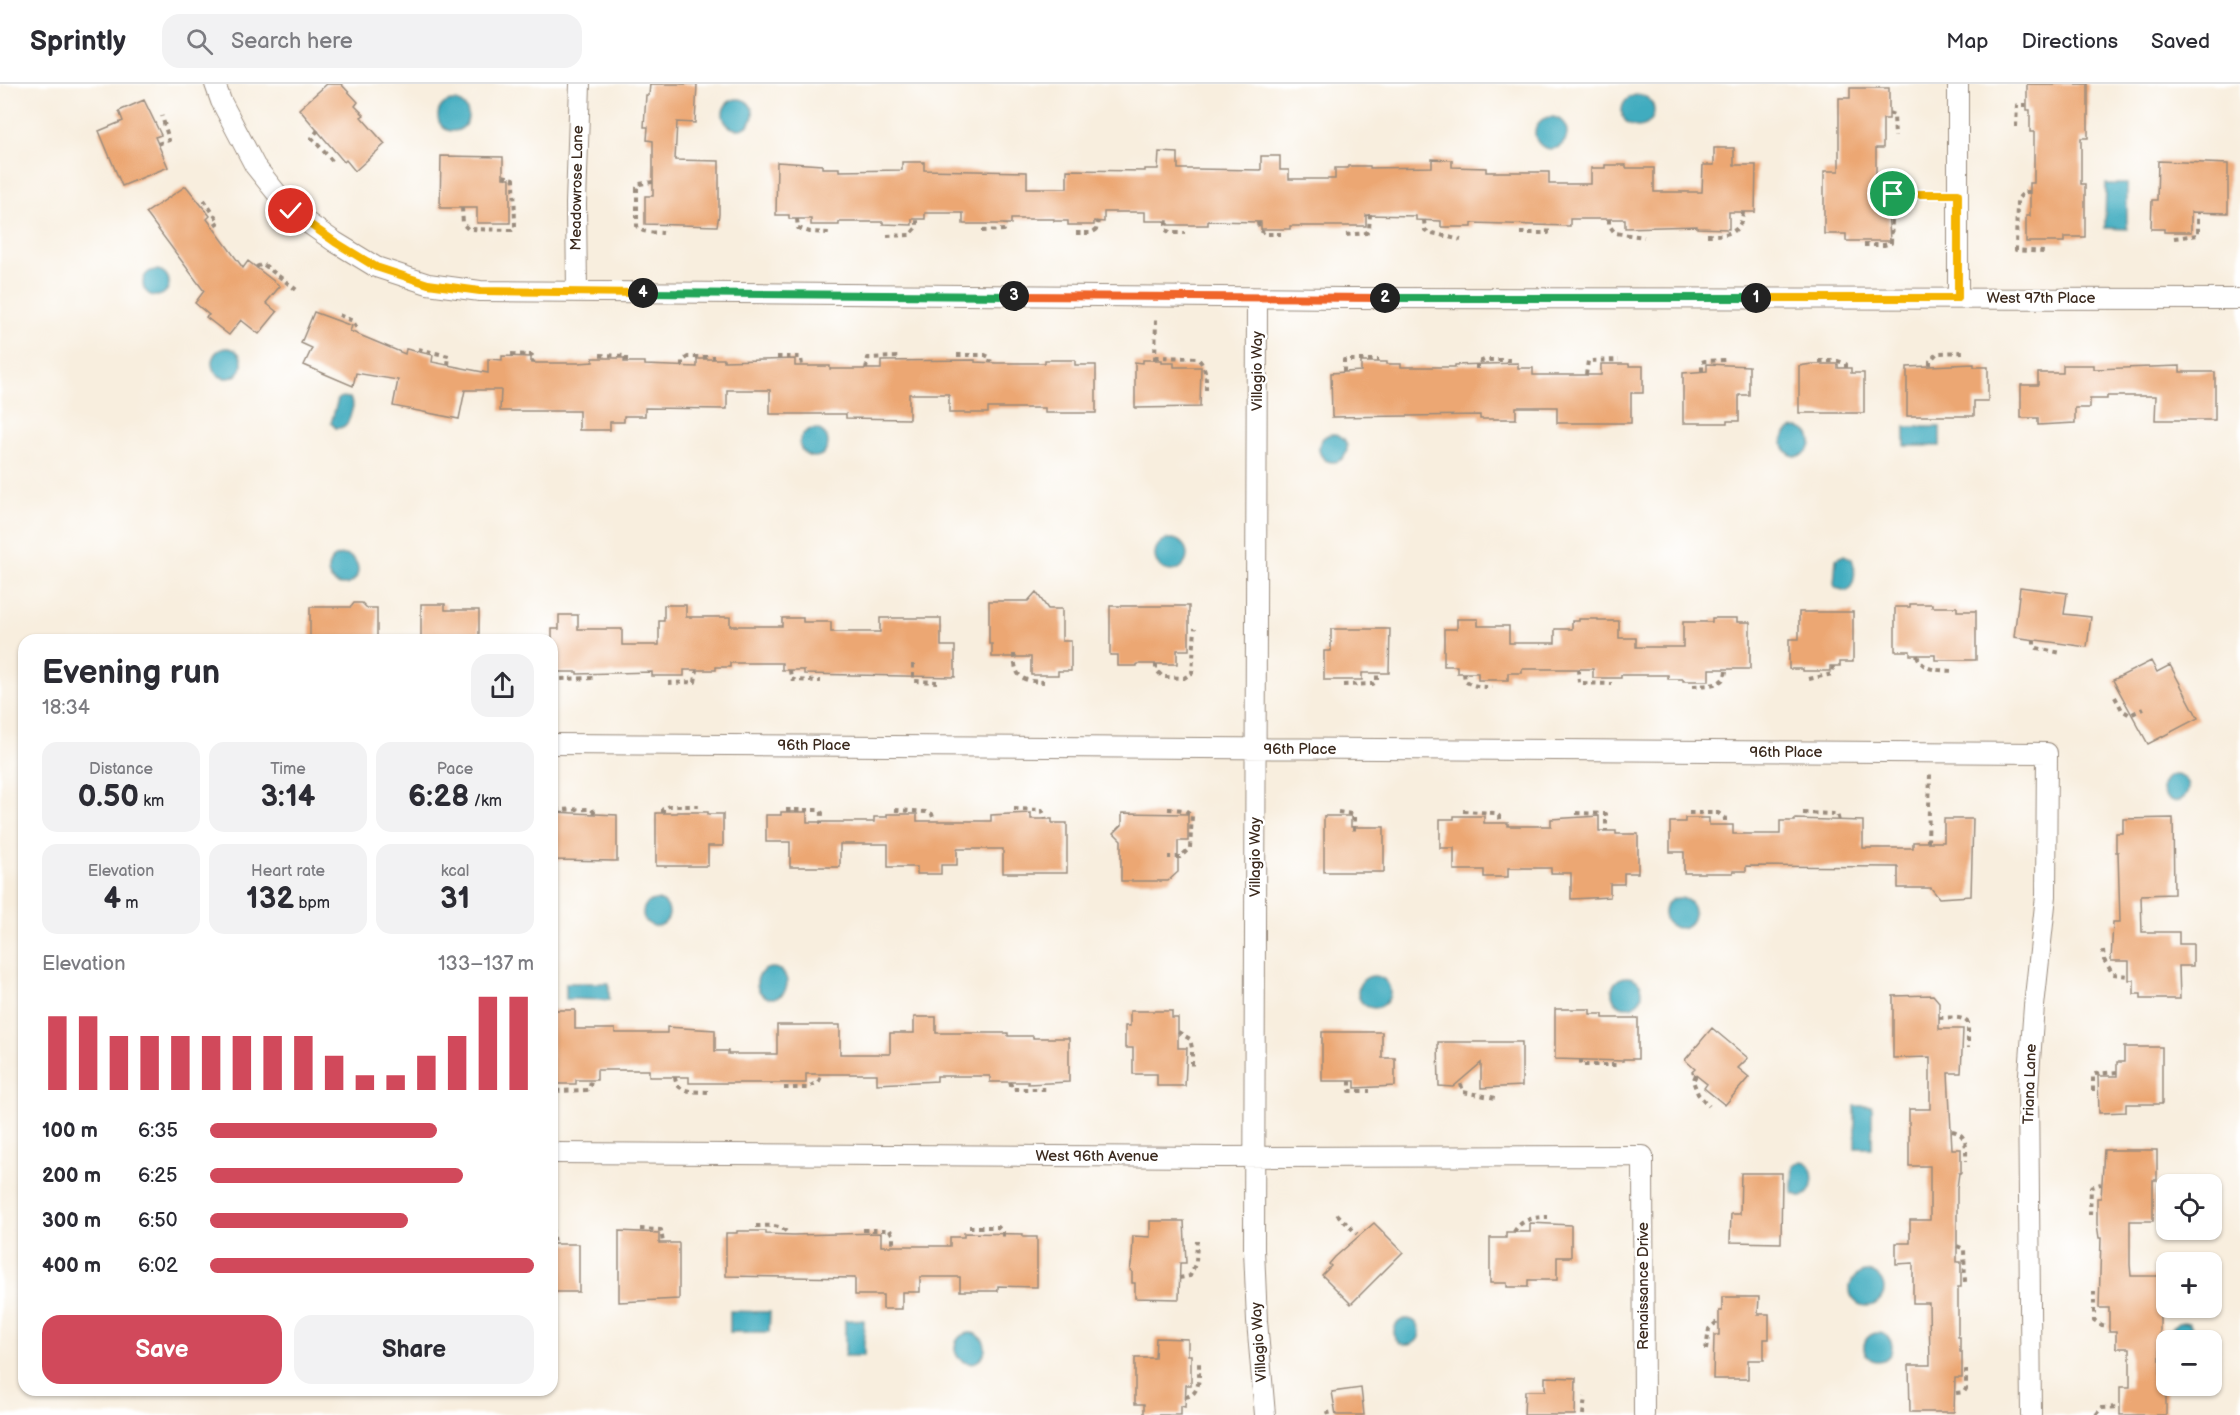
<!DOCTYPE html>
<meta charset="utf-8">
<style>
body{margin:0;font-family:"Balsamiq Sans",sans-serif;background:#f2f2f3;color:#2b2b33;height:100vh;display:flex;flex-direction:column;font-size:22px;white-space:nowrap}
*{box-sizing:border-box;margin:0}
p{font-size:20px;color:#7c7c81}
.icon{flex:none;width:33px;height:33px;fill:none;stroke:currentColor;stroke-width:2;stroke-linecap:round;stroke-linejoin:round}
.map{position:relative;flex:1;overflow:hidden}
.side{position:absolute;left:18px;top:550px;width:540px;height:762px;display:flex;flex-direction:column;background:#fff;border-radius:18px;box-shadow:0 2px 4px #0004}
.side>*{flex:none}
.controls{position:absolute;left:2156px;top:1090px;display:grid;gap:12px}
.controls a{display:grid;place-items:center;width:66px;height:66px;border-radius:12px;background:#fff;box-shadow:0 2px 4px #0004;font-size:30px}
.pin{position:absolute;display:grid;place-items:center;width:51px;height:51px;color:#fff;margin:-26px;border:3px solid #fff;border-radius:50%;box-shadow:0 2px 6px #0007}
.km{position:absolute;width:30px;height:30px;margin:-15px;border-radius:50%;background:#222;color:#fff;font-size:16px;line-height:30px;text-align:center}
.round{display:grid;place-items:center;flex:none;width:63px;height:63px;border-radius:18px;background:#f2f2f3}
.overview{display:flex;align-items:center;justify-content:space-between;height:102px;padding:0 24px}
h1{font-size:33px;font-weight:600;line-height:45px}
.stats{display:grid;grid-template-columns:repeat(3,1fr);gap:9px;height:102px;padding:6px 24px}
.stats div{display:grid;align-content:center;border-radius:15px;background:#f2f2f3;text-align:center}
.stats b{font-size:30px;font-weight:600}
.stats small{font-size:16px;font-weight:400}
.stats p{font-size:16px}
.chart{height:168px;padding:12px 24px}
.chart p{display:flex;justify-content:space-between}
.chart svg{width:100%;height:108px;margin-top:6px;stroke:#d1495b;stroke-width:6}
.button{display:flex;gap:12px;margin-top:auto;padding:12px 24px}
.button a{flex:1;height:69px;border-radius:18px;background:#d1495b;color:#fff;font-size:24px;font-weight:600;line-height:69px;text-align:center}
.button a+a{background:#f2f2f3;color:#2b2b33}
ul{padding:0 24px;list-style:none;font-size:20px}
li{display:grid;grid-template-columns:96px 72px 1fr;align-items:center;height:45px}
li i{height:15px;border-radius:8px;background:#d1495b}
header{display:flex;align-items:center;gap:36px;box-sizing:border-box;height:84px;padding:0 30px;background:#fff;border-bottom:2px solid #e1e1e2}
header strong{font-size:28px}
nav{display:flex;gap:33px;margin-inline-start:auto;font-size:21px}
.search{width:420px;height:54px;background:#f2f2f3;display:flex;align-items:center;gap:15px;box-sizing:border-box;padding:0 21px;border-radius:18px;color:#7c7c81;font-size:22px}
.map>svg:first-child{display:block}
.water{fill:#40acbf;stroke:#3e6b6e;stroke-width:1.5}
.building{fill:#eca773}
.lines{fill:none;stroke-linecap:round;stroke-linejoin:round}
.street-casing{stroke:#9a8c7e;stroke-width:22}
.path{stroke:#9a8c7e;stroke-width:4;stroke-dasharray:4.5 4.5;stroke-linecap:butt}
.street{stroke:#fff;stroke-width:20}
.split-1-casing{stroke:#fff;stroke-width:12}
.split-2-casing{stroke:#fff;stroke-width:12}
.split-3-casing{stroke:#fff;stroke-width:12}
.split-4-casing{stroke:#fff;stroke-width:12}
.split-5-casing{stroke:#fff;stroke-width:12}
.split-1{stroke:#f5b400;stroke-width:8}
.split-2{stroke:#22a559;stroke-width:8}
.split-3{stroke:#f0652b;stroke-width:8}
.split-4{stroke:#22a559;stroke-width:8}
.split-5{stroke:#f5b400;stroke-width:8}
.labels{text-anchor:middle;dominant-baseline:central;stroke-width:5;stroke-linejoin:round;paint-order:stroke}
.street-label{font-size:15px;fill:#3b2a1e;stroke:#fff}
</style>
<header>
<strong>Sprintly</strong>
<div class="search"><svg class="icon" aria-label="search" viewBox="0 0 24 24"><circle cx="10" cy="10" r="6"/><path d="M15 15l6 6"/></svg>Search here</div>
<nav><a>Map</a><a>Directions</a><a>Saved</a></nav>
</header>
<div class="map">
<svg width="2240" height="1331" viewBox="0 0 2240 1331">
<rect width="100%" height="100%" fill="#fff"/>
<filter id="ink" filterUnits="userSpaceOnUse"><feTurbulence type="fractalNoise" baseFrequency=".0167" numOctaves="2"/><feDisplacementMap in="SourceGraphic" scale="12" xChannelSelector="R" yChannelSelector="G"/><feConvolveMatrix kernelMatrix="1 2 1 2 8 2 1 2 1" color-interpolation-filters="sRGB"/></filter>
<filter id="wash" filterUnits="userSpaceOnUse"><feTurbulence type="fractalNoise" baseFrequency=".008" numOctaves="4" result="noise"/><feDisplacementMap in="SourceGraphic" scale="24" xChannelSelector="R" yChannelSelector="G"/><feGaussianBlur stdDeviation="1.35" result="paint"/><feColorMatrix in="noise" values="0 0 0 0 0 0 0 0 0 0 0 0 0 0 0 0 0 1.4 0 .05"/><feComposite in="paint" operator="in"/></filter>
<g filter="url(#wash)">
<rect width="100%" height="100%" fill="#f8eede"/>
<path class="water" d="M1622 27a16 16 0 1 1 32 0a16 16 0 1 1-32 0Z
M723 30a15 15 0 1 1 30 0a15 15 0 1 1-30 0Z
M438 32a15 15 0 1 1 30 0a15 15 0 1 1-30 0Z
M1535 49a16 16 0 1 1 32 0a16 16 0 1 1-32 0Z
M2106,100H2127V145L2105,144Z
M143 199a13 13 0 1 1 26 0a13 13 0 1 1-26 0Z
M212 279a15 15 0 1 1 30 0a15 15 0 1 1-30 0Z
M342,313L350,314L353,322C350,332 349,345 336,344L331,339L338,315Z
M1905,343H1940V362H1905Z
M1783 358a14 14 0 1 1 28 0a14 14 0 1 1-28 0Z
M800 359a14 14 0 1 1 28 0a14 14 0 1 1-28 0Z
M1319 364a14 14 0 1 1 28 0a14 14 0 1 1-28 0Z
M1155 471a16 16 0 1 1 32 0a16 16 0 1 1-32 0Z
M328 486a15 15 0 1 1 30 0a15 15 0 1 1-30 0Z
M1844,471L1852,475C1856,485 1856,502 1846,507L1836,504L1834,500L1836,475Z
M2162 704a13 13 0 1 1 26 0a13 13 0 1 1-26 0Z
M1664 829a15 15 0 1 1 30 0a15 15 0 1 1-30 0Z
M643 829a13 13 0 1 1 26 0a13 13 0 1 1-26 0Z
M757 899a15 15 0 1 1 30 0a15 15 0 1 1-30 0Z
M1358 908a16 16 0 1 1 32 0a16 16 0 1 1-32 0Z
M1612 908a15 15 0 1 1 30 0a15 15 0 1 1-30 0Z
M566,899H609V916L566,915Z
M1855,1022H1872V1064H1855Z
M1801,1077L1806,1078C1816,1087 1815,1108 1802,1113L1794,1110L1792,1106L1793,1082Z
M1850 1205a17 17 0 1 1 34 0a17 17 0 1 1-34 0Z
M730,1227L770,1228L769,1248H730Z
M1394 1248a13 13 0 1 1 26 0a13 13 0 1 1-26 0Z
M845,1236H864V1272H845Z
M2183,1238L2188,1239L2195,1247V1257H2170V1246L2178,1239Z
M955 1264a15 15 0 1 1 30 0a15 15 0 1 1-30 0Z
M1864 1263a14 14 0 1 1 28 0a14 14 0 1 1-28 0Z"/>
<g id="blocks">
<path class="building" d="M327,0H341L358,18L355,22L364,31L361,33L385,60L355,87L346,76L344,78L299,25Z
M650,0H697L695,39L677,38L675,76L719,77V130L717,142L645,140V112H653V57L647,56L648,43H644L646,11H649Z
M2027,0H2088V54H2081V100H2085V153H2064V158H2026V132H2030V99H2034V48H2030V26H2027Z
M1850,4H1889V35H1883V64H1876V125H1888L1890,157H1846V150H1824V87H1839V14H1850Z
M144,16L161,51L155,53L168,83L122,102L99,47L123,37L119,27Z
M1714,64H1734V81H1756L1755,128H1729V145L1697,144V142L1625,144V135H1570V142L1472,139V143H1441V137L1416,136V132L1366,131V142H1290V145H1261V138L1208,137V141H1168V137H1145V128H1104V138L1094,137V141H1068V137H1054V135H1011V140H963V129H925V135H912V141L883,140V138H839V141H811V135H789V131H776L777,78L822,81V84H839V87L902,86V78H924V86L1027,88V104H1067V86L1145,87V85H1158L1159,68L1178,69V85H1195L1261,86V72H1280V86H1289V95H1335V84H1348V82H1370V84L1432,83V75L1452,76V83L1486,84V88H1549V100H1591V84H1605V81H1626V84H1654V108H1702L1703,81H1714Z
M441,72L503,73V94H510V139H477V124H440Z
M2158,77L2228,80V129L2191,128V148H2164V145H2151L2152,116H2157Z
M186,102L210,132L207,135L243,184L248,177L280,202L266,219L277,228L259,250L241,236L229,251L206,233L209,231L195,219L204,207L146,129Z
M314,228L352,242L350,247L405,270L406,265L433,271L432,278L488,289V275L502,276V272L531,273V279H579L593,278V274H624V278H645V281L697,283V275H724V277L795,275V282H830V285H881V277L975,276V278L996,279H1045V276H1075V281H1096V329H1045V324H988V329H949V310H909V335L846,334V330H770V306H727V325L645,324V332H624V338H610V346H579V327H500L501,306H465L459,335L393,322L398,296L356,289L353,302L304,281L312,264L301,259Z
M1143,276H1162V279H1174V283H1201L1200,323L1135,324V278L1143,279Z
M1361,278H1387V280H1401V283H1455V281L1518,279V284H1533V291H1601V280H1629V282H1643V309H1631V339H1557V323H1516V335H1480V331L1332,333L1331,289L1361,287Z
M1707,280L1749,282V311H1739V337H1727V339H1683V289L1707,287Z
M1812,280H1838V284H1851V289H1864V329H1799V282Z
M1974,280V283H1988V317H1974V332H1907V283Z
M2063,281H2094V285L2180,282V288H2215V336H2155L2156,312H2107V315H2090V324H2075V339L2038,341V334H2021V301H2038V289H2063Z
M2020,503L2067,509L2064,530L2091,533L2087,563L2014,553Z
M1036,508L1048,525H1062V557H1071V587H1058V591H1031V573H992V560H989V517H1028Z
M354,519H362L367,524H377V556H310V523H351Z
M421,520H445V526H479V556H421Z
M1910,520H1932V523H1957V527H1976V576H1935V571H1910V567H1895V523H1910Z
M664,521H686V533H730V542H782V534H803V538H831V548H880V534H941V562H955V593L804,590V586H782V579H730V583H716V586H684V592H652V588L577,590V588H555V586H552V545H559V531H578V545H622V561H659V537H664Z
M1110,522H1189V566H1177V580H1137V582H1118V571H1110Z
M1799,528H1853V578H1840V582H1830V587H1803V585H1789V555H1799Z
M1712,534H1737V538H1750V585H1709V597H1683V595H1668V591H1621V594H1593V585H1522V589H1508V596H1478V589H1457V582H1444V545H1457V535H1478V542H1509V559H1555V545H1572V537H1579V535H1598V537H1619V554H1636V563H1683V538H1712Z
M1331,545H1390L1389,589H1362V596H1324V567H1331Z
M2151,577L2157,588L2170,581L2198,634L2148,660L2113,596Z
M552,728L617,731V777L552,776Z
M677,728H708V730H723V762H708V782H656V729H677Z
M781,728H807V738H874V733H887V730H917V737H991V731L1031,729V735H1052V739H1067V789H1003V765H957V781H941V790H917V783H888V760H840V783H790V758H766V731H781Z
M1122,729L1188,730V757H1178V788L1168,797H1121V756L1114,749L1122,741Z
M1324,732H1351V743H1384V788H1324Z
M1454,732H1484V739H1508V742H1551V735L1599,732V747H1616V750H1638V789H1624V800H1610V813L1571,815V789H1551V784H1508V793H1484V786H1454V764H1440V735H1454Z
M1685,734H1709V741H1733V750H1780V737H1795V735L1863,737V764H1913V758H1944V735H1973L1971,812L1939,814L1931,804H1898V783L1746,782V787H1733V789H1684V768H1670V738H1685Z
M2173,734L2174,810L2141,811L2142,848H2179V860H2193V882H2179L2180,915H2141V910H2134V896H2129V877H2111L2113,838H2120L2118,768H2116V749H2123V735Z
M1933,911L1939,918V945H1963L1961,989H1948L1952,1065H1961V1089H1959L1957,1104V1178H1961V1203H1958V1253H1960V1268H1962V1294H1955L1954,1328H1910L1909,1281H1930L1929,1219H1913V1179L1896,1180V1159H1910V1136H1930V1082H1909V1025H1930V973L1893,974V912Z
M1555,925H1590V930H1603V934H1638V975H1623V977L1555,975Z
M552,926H575V945H615V949H667V943L715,946V967H728V970H777V941H840V970H890V949H914V933H936V949H1008V952H1033V954H1069V998L1028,1000V998H990V992H937V997L877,1000V990H806V999H689V993H649V986H597V996H576V1000H552Z
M1130,927H1172V934H1178V964H1187L1185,1002H1157V990H1133V964H1125V942H1130Z
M1712,944L1748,974L1738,984L1749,993L1725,1021L1704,1004L1707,1000L1692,988L1695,985L1685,976Z
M1322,948H1382V974H1395V1002L1355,1004V997H1322Z
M1438,958H1522V1002L1481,1004V979L1453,1003L1439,1002Z
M2124,963H2162V1020H2126V1028L2099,1029L2098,992H2117V978H2124Z
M2104,1066H2157V1096H2153V1137H2130V1181L2131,1192H2160V1297H2166V1331H2120V1303H2130V1264H2116V1247H2109V1224H2099L2101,1154H2099L2097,1140V1114H2101Z
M1741,1089H1782L1781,1159L1730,1158L1731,1130H1740Z
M1150,1137H1184L1186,1179H1180L1179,1215L1135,1214V1199H1132V1188L1130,1186L1132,1175L1133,1152L1150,1153Z
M1374,1139L1403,1168L1351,1220L1322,1191L1331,1182L1329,1180L1335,1173Z
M1530,1139L1571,1141V1173H1557V1196H1528V1203H1507V1199H1490V1154H1506V1148H1530Z
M619,1147L659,1149V1159H679V1215L619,1218Z
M737,1147H766V1150L793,1151L881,1149V1162H950V1153H964V1149L1023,1150V1153H1037V1203L998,1202V1207H960V1193H920V1208H902V1225H883V1211H855V1194L726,1192V1149H737Z
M552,1160H579V1208H552Z
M1722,1213H1759L1758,1230H1769V1255H1764V1276H1748V1295H1713L1714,1251H1719V1227H1722Z
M1156,1254L1188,1255V1271H1191V1301H1186L1185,1323L1181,1322V1331H1144V1320H1135V1274H1155Z
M1545,1293L1576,1294L1575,1331H1524L1525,1307H1545Z
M1361,1304L1364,1331H1336L1332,1308Z"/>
</g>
</g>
<g filter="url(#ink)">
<use href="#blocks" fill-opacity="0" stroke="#9a8c7e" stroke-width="1.5"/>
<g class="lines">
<defs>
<path id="street" d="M215,0L221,17L255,82L291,127L335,158L376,183L428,200L480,207L1344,214L2240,215
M1958,0V214
M577,208L576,120L580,0
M1257,214L1254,1165L1257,1237L1265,1331
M552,660L2047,669L2046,812L2034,922L2028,1004L2031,1331
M552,1069L1222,1073L1643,1072L1644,1331"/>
</defs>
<use href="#street" class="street-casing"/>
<path class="path" d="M1889,29L1894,31L1895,53
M2016,43L2017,21H2027
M318,46L312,54L334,79
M158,60L169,56L162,32
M653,98L639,100L637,104V142C642,150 654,148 663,149
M2030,108H2024L2017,116L2016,166L2044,168
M1874,109L1936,110
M204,116L219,138L213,142
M462,124L463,140L468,145L512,146L515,143L514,95L503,92
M797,135L798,144L810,148L829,149
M1609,135V141L1615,149L1644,153
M1424,136L1425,146L1428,148L1461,156
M1166,137V146L1171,149H1185
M1258,138L1259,146L1267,150H1281
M982,147L1004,146L1005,140
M1076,149H1091L1096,146L1098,137
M1520,149H1548V142
M1346,151L1366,149L1369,146L1370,130
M1707,151C1726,151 1741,151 1743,128
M887,152L910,151L917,143V135
M2174,154L2198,151V128
M1864,161H1884L1891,159L1893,110
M256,183L263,180L298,207
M339,231L353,237L357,245L355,249
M418,265L449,272L448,281
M511,270L531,271L534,273L533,279
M600,271L626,272V282
M957,271H985L991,274L990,278
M777,273H801L802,282
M1155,273L1197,274C1207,283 1206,293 1206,306
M1155,276L1156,235
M1819,277H1838L1846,280V284
M1930,281V277L1937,269L1966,268
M682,282V277L688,273H714
M866,285L868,274L898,273
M1477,285V279L1484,276H1512
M1702,287V278L1705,277L1726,276
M1344,288V276H1379
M1586,291L1588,277L1619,276
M2034,556V561L2037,564L2061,569
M1014,570C1015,594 1021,597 1044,598
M1917,571C1922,587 1938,586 1953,587
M913,580V595L915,597L937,598
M1156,580V586L1163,593L1184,594L1192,589L1195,544
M1578,585L1579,599L1612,600
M790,586L791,594L793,596L821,597
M557,588V592L561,595L593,594
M1464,589L1465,597C1474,603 1482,603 1492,603
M1809,595L1832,590L1833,582
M668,599L695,598L697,586
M1343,601L1373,600L1377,597V589
M1693,602C1708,601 1726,603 1726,585
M2115,613L2122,626L2130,631L2143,625
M1014,725L1042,726L1046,735
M1168,725L1185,726L1192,731L1190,764L1180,773H1168
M556,726L591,725L594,728V731
M786,726H820L822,729L821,740
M895,726L928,728L932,730L934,737
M1463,727L1495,729L1499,732L1500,739
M1338,728L1352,730L1354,732V748
M663,729V725L669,722H703
M1576,729L1606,730V747
M1689,729H1718L1725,734V741
M1803,729L1837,730L1839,737
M1928,758L1930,690
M2103,866L2104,876L2113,890L2129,892
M1939,934C1949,934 1962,931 1968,939V964
M1178,948L1190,955L1192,964V984
M1581,975V981H1617
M1696,991L1693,997L1698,1010L1709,1022
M675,993C676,1010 696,1007 708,1008
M1350,997V1007H1370
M1010,998L1012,1005H1046
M1461,1000L1463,1008L1496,1014
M784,1004H807L819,997L822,990
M556,1007L587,1006L590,1002L591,996
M2093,1007V991L2095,990L2117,988
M1952,1047C1968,1050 1966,1064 1966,1077
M1337,1130L1357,1150
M2090,1131L2091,1103L2101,1100
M756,1142C767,1142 781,1139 788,1150
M969,1143H998L1003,1148V1153
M552,1144L554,1160
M640,1145L661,1146L663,1159
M863,1146H890L893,1152V1162
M1514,1148C1521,1135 1535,1133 1548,1133
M1957,1162L1964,1165L1965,1198
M1179,1194L1190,1192L1196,1178L1197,1157
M2094,1207V1236L2102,1241L2109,1242
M1706,1266L1709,1245L1719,1236
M1956,1309L1964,1308L1966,1305V1281
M1185,1313C1201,1311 1199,1292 1199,1279
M1328,1327L1329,1331
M1583,1331L1585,1313
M2096,1331L2102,1324L2120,1323"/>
<use href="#street" class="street"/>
</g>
</g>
<g class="lines" filter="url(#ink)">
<defs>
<path id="split-1" d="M1756,214H1958V110H1893"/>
<path id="split-2" d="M1385,214H1756"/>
<path id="split-3" d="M1014,212L1385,214"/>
<path id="split-4" d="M643,209L1014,212"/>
<path id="split-5" d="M291,127L335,158L376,183L428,200L480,207L643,209"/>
</defs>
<use href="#split-1" class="split-1-casing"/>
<use href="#split-2" class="split-2-casing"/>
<use href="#split-3" class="split-3-casing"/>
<use href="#split-4" class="split-4-casing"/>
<use href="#split-5" class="split-5-casing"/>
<use href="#split-1" class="split-1"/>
<use href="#split-2" class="split-2"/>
<use href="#split-3" class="split-3"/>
<use href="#split-4" class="split-4"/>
<use href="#split-5" class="split-5"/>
</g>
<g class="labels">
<g class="street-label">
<text transform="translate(577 104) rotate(-89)">Meadowrose Lane</text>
<text x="2041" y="214">West 97th Place</text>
<text transform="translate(1257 287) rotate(-90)">Villagio Way</text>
<text x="814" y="661">96th Place</text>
<text x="1300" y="665">96th Place</text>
<text x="1786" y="668">96th Place</text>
<text transform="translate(1255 773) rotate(-90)">Villagio Way</text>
<text transform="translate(2030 1000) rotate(-88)">Triana Lane</text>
<text x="1097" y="1072">West 96th Avenue</text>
<text transform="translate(1643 1202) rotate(-90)">Renaissance Drive</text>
<text transform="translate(1259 1258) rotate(-94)">Villagio Way</text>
</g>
</g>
</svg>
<div class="controls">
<a><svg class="icon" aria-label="locate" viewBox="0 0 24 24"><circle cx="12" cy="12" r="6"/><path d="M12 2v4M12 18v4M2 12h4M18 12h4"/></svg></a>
<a>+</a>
<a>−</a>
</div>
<div class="pin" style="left:1893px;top:110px;background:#1e9e55"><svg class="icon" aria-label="arrive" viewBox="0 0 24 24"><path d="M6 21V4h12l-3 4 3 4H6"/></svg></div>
<div class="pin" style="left:291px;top:127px;background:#d93025"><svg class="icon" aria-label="check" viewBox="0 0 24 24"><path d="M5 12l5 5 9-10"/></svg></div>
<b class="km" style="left:1756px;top:214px">1</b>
<b class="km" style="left:1385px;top:214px">2</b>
<b class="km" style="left:1014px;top:212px">3</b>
<b class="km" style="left:643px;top:209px">4</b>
<section class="side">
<div class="overview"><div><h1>Evening run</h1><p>18:34</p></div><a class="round"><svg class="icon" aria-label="share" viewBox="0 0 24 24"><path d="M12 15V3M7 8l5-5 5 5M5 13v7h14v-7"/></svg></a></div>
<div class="stats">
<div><p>Distance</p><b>0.50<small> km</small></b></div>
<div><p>Time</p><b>3:14</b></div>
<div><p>Pace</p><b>6:28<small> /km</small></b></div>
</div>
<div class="stats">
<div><p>Elevation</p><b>4<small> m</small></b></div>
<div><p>Heart rate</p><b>132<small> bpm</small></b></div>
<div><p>kcal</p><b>31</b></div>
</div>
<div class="chart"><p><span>Elevation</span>133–137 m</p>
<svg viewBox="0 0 160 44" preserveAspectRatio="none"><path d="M5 44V14M15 44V14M25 44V22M35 44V22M45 44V22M55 44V22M65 44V22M75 44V22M85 44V22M95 44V30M105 44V38M115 44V38M125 44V30M135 44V22M145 44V6M155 44V6"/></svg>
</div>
<ul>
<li><b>100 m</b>6:35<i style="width:70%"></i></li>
<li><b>200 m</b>6:25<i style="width:78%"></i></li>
<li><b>300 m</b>6:50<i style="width:61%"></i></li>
<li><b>400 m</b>6:02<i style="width:100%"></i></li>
</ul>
<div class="button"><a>Save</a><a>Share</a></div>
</section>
</div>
